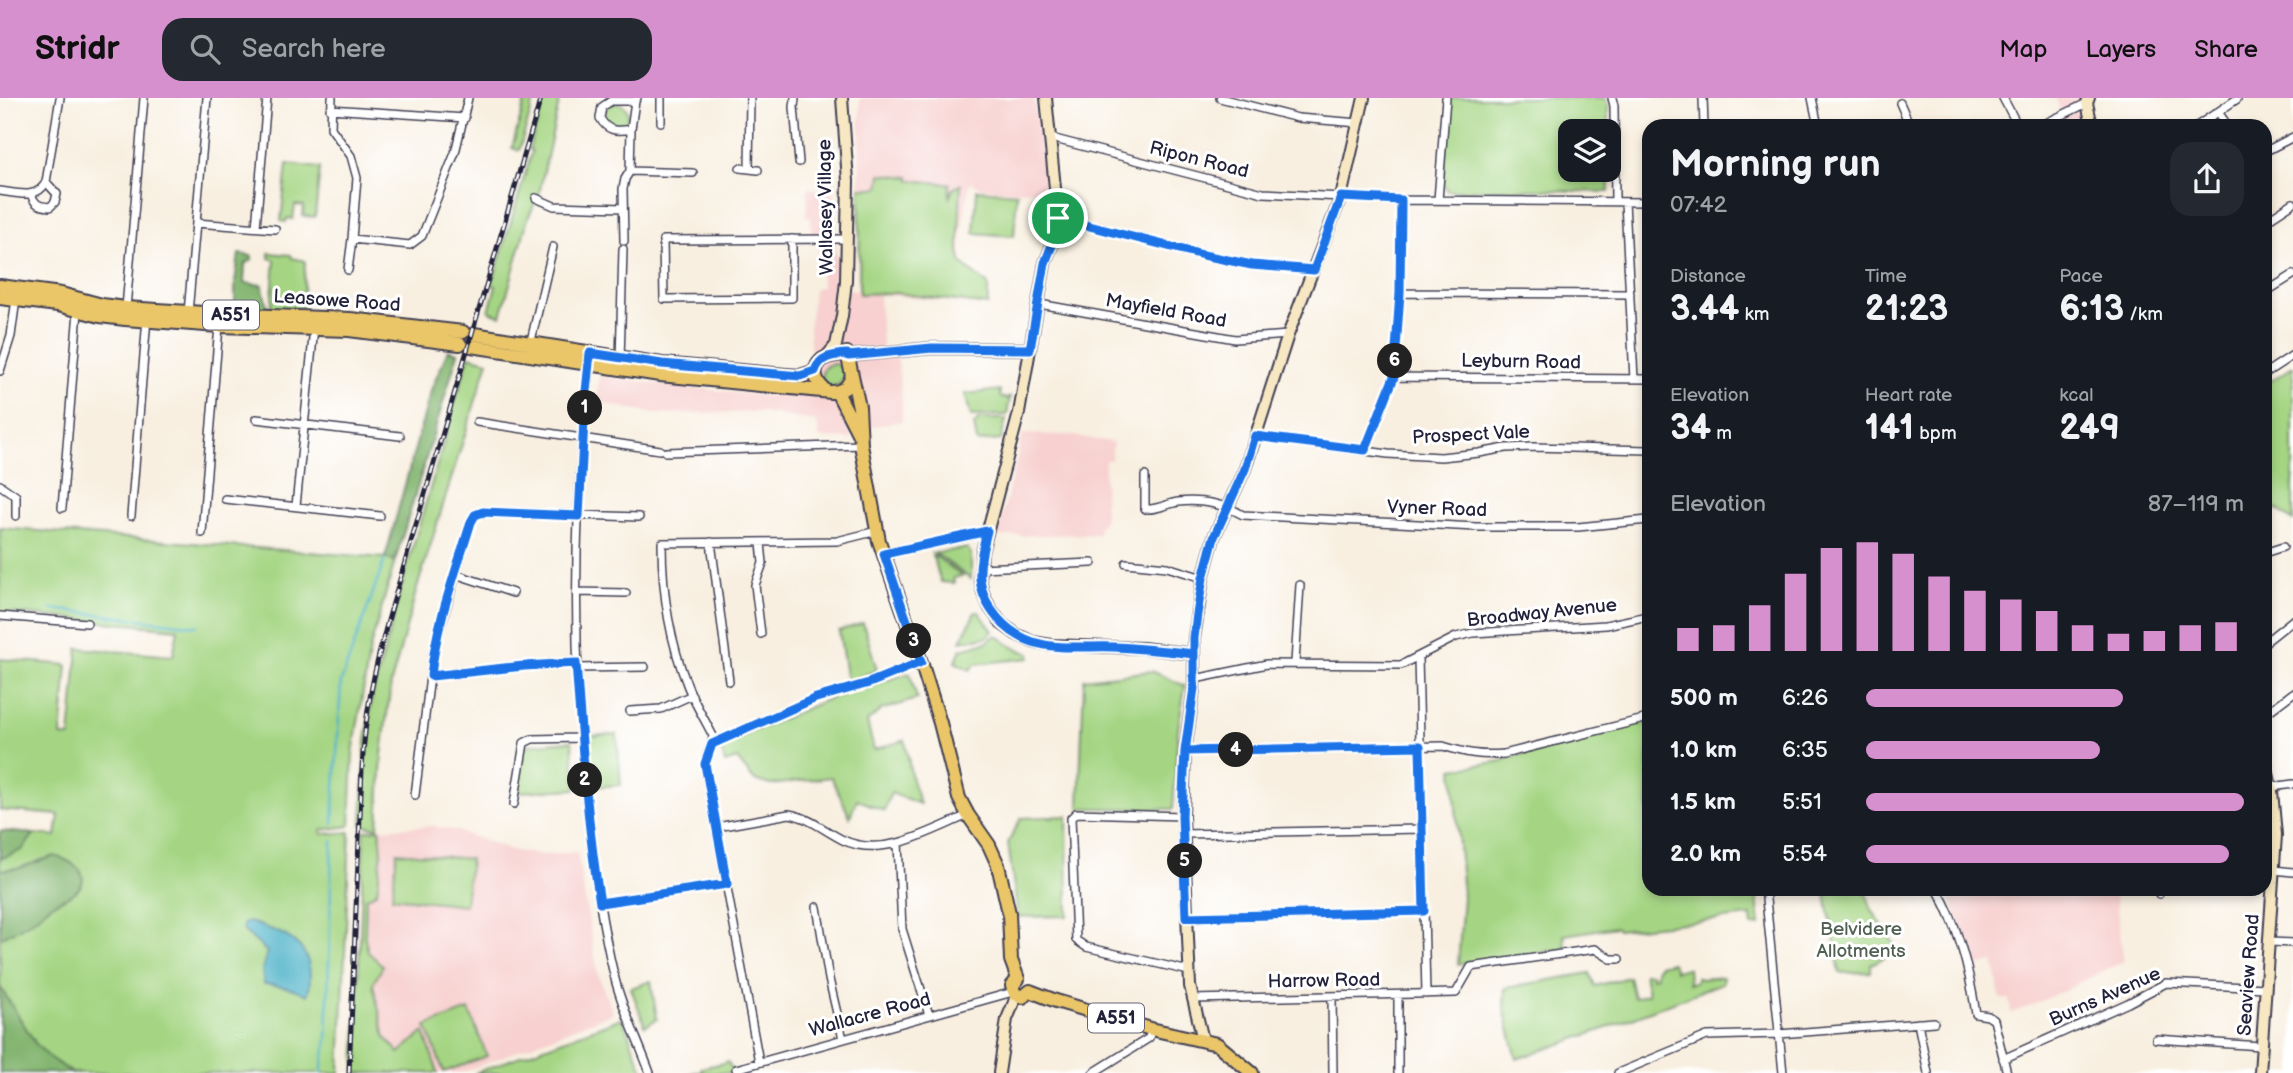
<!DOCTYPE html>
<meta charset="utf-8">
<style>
body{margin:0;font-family:"Balsamiq Sans",sans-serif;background:#242831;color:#f1f3f6;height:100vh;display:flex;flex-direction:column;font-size:26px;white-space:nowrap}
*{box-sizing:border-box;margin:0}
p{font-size:23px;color:#9ea1a6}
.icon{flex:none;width:38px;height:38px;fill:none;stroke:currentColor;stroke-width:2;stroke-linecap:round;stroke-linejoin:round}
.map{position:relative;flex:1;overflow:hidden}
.sheet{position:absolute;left:1642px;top:21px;width:630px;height:777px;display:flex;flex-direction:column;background:#171b24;border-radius:21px;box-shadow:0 4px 10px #0003}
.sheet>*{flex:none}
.controls{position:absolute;left:1558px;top:21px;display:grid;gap:14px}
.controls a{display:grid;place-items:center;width:63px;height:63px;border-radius:14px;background:#171b24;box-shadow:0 4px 10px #0003;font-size:35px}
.pin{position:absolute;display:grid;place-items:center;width:60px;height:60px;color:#fff;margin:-30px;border:4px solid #fff;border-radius:50%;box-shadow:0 2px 7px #0007}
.km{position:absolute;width:35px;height:35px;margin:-18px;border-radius:50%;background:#222;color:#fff;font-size:19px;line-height:35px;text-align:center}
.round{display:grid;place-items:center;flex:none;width:74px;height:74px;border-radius:21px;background:#242831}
.summary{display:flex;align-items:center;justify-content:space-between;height:119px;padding:0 28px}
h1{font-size:38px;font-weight:600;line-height:52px}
.figures{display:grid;grid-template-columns:repeat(3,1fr);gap:10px;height:119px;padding:7px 28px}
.figures div{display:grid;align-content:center}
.figures b{font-size:35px;font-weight:600}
.figures small{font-size:19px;font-weight:400}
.figures p{font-size:19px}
.chart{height:196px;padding:14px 28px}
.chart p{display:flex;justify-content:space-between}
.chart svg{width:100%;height:126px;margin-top:7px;stroke:#d690ce;stroke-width:6}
ul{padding:0 28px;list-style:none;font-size:23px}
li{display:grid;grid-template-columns:112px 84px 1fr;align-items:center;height:52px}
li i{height:18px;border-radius:9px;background:#d690ce}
header{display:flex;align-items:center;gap:42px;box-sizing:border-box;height:98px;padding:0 35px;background:#d690ce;color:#111}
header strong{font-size:33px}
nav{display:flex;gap:38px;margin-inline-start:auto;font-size:24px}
.search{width:490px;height:63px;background:#242831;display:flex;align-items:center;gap:18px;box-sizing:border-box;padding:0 24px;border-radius:21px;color:#9ea1a6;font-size:26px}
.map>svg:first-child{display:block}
.built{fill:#f7d0cf}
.green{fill:#a5d583;stroke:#647c5f;stroke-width:2}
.forest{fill:#84b671;stroke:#536c56;stroke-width:2}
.water{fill:#49b1c7;stroke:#366a81;stroke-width:2}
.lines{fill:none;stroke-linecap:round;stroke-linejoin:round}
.stream{stroke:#49b1c7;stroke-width:2.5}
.street-casing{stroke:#424154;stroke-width:10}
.secondary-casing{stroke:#424154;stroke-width:14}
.primary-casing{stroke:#424154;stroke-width:16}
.street{stroke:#fff;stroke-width:7}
.secondary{stroke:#f7e8c3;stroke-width:10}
.primary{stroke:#eac669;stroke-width:12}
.rail-casing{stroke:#22223b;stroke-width:5}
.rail{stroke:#fff;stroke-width:2.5;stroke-dasharray:8;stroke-linecap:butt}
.route-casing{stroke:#fff;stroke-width:14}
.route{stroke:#1a73e8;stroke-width:9}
.labels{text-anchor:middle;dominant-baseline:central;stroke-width:6;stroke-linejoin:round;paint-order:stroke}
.shield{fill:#fff;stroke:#646476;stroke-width:2}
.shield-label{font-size:18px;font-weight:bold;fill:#22223b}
.street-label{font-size:19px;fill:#22223b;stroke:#fff}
.park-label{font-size:19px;fill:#506154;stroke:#fff}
</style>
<header>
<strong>Stridr</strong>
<div class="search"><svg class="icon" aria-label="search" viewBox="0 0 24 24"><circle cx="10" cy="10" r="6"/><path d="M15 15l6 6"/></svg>Search here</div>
<nav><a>Map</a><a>Layers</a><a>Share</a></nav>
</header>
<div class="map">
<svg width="2293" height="975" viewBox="0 0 2293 975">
<rect width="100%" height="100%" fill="#fff"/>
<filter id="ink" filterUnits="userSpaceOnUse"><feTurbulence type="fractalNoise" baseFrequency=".0143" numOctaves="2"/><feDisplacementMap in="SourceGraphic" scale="14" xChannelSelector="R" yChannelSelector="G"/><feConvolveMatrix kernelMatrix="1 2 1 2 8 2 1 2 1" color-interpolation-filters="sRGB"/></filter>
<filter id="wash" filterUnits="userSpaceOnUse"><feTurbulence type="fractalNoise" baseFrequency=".00686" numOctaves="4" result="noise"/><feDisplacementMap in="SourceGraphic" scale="28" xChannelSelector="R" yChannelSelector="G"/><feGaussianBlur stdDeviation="1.57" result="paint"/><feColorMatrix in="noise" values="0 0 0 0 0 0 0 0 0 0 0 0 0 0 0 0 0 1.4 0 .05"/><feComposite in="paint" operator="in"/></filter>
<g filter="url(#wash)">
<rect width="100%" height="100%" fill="#f8efe0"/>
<path class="built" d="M860,0H1034L1046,91L1019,93L981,90L970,84L961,134L962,166L988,187V207L879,196L883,258L897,257L902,303V323L851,332V341L819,340L818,327L813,323L763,314L657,316L597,304L599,277L665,287L771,298L773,271L804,268L811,262L809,230L814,191L822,188L818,165V149L811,135V120L806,118L808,90L834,95L838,190L859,193Z
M2055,0H2082L2079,20L2082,28H2052L2065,22Z
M1023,336L1067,337L1113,344L1111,362H1105L1104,423L1099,429L1098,436L997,438Z
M433,728L457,733L515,753L542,757L577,754L598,877L613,915L461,975H439L424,935L400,956L382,936L367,841V796L370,795L373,731Z
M1947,791H2114L2124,863L2033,907L2011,915L2009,901H2000L1994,864L1975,868Z"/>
<path class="green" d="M526,0H535L519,52L512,50Z
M545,0H560L539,96L528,120L501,218L489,213L496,188L492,187L532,53L529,51Z
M1450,0H1605L1608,9V33H1570V72H1608V42L1609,94L1502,91L1448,93L1443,86Z
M604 17a12 12 0 1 1 24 0a12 12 0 1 1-24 0Z
M287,66L320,70L315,119L303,118L304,108L295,107L293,121L287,120L286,124L281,123Z
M881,76L910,79V82L950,86L949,101L953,91L961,86L959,133V154L962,166L988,187V207L895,195L859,196L860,90H879Z
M977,92L1017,95L1014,138L974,135Z
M269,155L291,157L292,160L305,163L303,210L271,212L275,162L269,160Z
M469,258L488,263L417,490L391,585L382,656L378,730L362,727L365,651L372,599L407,469Z
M822 277a11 11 0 1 1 22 0a11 11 0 1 1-22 0Z
M2293,268V423L2264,401L2265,287Z
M1000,292V299L1007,301L1010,299L1007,317L971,318L965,296Z
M979,321H1006L1001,342L977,344L974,327Z
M0,430L385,460L395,463L370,550L353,655L350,728L321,732L322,736L350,734L340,975H0V733L56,738L59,717L0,712V561L67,567L61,638L70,639L78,550L173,558L178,531L0,514Z
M967,450L971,456V481L935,455Z
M932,456L963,478L953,480L954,485L941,484Z
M978,513L993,533L987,539L961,543L975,514Z
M863,525L877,572L847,584L839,533Z
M996,537L1013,549L1030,556V560L975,566L970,572L955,564L961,551L987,544Z
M1152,573L1185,588L1178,631L1173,711L1079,710L1084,581Z
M910,575L917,601L881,612L867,624L874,652L905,642L912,682L920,706L891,695L884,713L857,701L850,719L831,679L770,687L754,682L737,661L725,665L720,648L826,602Z
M1648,624V791H1756L1760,827L1752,828L1751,818L1618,832L1616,829L1564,837L1565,851L1458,866L1463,799L1453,671L1502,663L1509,660Z
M617,636L621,687L592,689L588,638Z
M570,643H572L576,691L519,694L523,654L527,647Z
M1067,718L1068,818L1018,819L1008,745L1021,720Z
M380,731L382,754L377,794L366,800L365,840L368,854L383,868L373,886L385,939L399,955L424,934L438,975H355L364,733Z
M397,754L470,761L465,807L392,799Z
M1825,791H1865L1871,810L1898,853L1871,866V874L1840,875Z
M1672,864L1675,873L1688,870L1689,885L1696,884V879L1699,881L1723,879L1722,885L1604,931L1517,961L1504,911L1505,890L1590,875L1595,888L1629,879L1634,900L1648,896L1644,875H1651L1652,879L1656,878V872L1659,867Z
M651,883L657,921L645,928L631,890Z
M469,912L487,958L444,974L426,928Z
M622,920L644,975H475Z
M728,964L734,975H691L702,973L701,970Z"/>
<path class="forest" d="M239,156L252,158V162L245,166L244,185L262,187L268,212L235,210V184Z
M448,252L458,255L395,463L385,460L431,292Z
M0,733L34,736L22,752L0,761Z
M54,758C70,761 96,777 75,794C68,799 59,802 51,807C45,811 40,817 34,821C23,829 12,834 0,840V772L19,770Z
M0,889L36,946L49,959L72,975H0Z"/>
<path class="water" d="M246,824C253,824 260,828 267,830C293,838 311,852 310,881C310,887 310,891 307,897C293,889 280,888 264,886L262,871L267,854L243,832V827Z"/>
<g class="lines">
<path class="stream" d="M51,511L197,528
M333,725L341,584L385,461
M321,975L327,941L332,743"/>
</g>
</g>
<g filter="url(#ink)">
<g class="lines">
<defs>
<path id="street" d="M332,0L331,30L351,58L357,80L352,141L348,172
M795,0L794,9L799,64
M1220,0L1298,20L1359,25
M1612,0L1614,8L1615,103
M1703,0L1704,28
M1812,0L1818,28
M2003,0L2018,28
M1900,5L1910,28
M330,11L465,20
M2218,14L2228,28
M661,24V0
M1892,28L1907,22
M2040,28L2087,5
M2197,28L2237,1
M631,31C616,34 607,33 600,20L602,9L611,3H635
M1051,40L1263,95L1401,102L1648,104
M2264,54L2293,39
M740,70L758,72
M749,71L750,0
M630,73L693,75
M0,93C17,95 37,102 46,84L60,0
M31,96C35,107 39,108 50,109L55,104L57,96L46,84
M536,100L554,108L623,110
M1438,102L1446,0
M1625,104L1634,281
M1058,120L1203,157L1252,167L1314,172
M2264,124L2293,105
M196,125L275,131
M256,129L267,0
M352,141L410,147L422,138L455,55L468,0
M792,141V200L664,201L663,142L847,141
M624,143L623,91L625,81L630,73L631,31L635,3L637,0
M1400,195L1630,196
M2264,195L2293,177
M1039,206L1235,241L1288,237
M126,210L144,0
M188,215L207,0
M530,247L553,149
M620,263L623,151
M589,264C574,408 572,554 586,698C592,759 600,821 615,881C623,913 639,944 650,975
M0,273L11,238L16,201
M2264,276L2293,257
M1394,279L1648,281
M256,321L400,338
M477,324L660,352
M1255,338L1388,356L1441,359L1479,355L1506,350L1533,349L1648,352
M1365,352L1394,279L1400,195L1401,102
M666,354L861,347
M1145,378V411C1157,412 1166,406 1178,404C1200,401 1224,406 1243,417L1476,429H1578L1648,422
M0,387L16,398V418
M225,401L380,418
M296,408L314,230
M62,410L78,213
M131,418L147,220
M202,435L219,228
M711,444L729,583
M761,445L763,465L755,487L761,536
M2264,455L2283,449
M884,456L987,434
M1126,465L1167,469L1203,480
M980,470L1092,465
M455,476L513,495
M576,494L626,495
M0,518L87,525
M2264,545L2293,522
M1418,559L1426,896
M1295,565L1300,487
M576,570L645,569
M431,578L524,568L576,565
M1195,581L1267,566L1401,567L1456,539L1473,535L1606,527L1648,518
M630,613L661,611L692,597
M2264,617L2293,595
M712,646L713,638C705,622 695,606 688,589C670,544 662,493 662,445L837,443L877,433
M1185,653L1443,648C1466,655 1480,658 1504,656L1648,620
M2271,689L2293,686
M415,697L433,555L471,424L475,417L483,414L639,419
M514,706L524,645L532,641L580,640
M1183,718L1076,715L1071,720L1076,842L1086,849L1189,873
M717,729L789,716C809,719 825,733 843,742C883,761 930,733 968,717
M1184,736L1421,731
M898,745L902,831L929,917
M2274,772L2293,774
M1765,791L1783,975
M1937,791C1958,827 1970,876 1976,916L1988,918L1994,922L2007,975
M2156,791L2159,796L2162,791
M600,805L727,786
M817,809L829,881L843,941
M1186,819L1424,813
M2270,844L2293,845
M1398,898V975
M1332,899L1333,975
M1192,901L1456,895L1471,869L1595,851L1611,861H1619
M1918,925L1928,975
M2156,941L2261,948
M2003,961L2128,905L2166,885L2266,890
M759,964L706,676C705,664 706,657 712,646L816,600L869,585L921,564
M736,971L1013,894
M1093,975L1149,940L1151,931
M1618,975L1707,938L1779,936L1934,924"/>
<path id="secondary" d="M1046,0L1058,120L1056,137L1045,165L1019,315L982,454L980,481L983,495L990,510L1002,526L1016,536L1033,544L1051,547L1143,550L1194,556
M2089,0L2087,5L2092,28
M848,258L932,250L1030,251
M826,259L836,247L842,218L846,183L848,83L842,0
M1203,942L1190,888L1183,718L1185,653L1194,590V540L1203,480L1214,439L1245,371L1288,237L1341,99L1364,0
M999,975L1007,921L1017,897
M2260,975L2276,737L2272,693L2264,657"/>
<path id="primary" d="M0,188L61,196L102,207L126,210L220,216L350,221L463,234
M0,200L58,207L100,218L125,221L219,228L349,232L460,246
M474,236L662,266L786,277L800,278L815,273
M471,248L660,277L831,294C842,294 849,289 852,277
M825,292C815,284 811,270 823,261C829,257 839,257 847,255L859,309L861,347L879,443L921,564L940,625L959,700L968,717L989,747L998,767L1009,815L1011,862L1018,881
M837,294L859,337
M1018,881L1012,888L1015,896L1023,899L1030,893
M1030,893L1056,903L1151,931L1217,946L1252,975"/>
</defs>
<use href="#street" class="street-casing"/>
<use href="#secondary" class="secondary-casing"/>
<use href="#primary" class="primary-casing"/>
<use href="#street" class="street"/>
<use href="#secondary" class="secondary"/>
<use href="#primary" class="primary"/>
<defs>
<path id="rail" d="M349,975L362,671C365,612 375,568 391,512L541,0"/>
</defs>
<use href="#rail" class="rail-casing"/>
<use href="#rail" class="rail"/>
</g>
</g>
<g class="lines" filter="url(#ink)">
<defs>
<path id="route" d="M1058,120L1056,137L1045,165L1030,251L932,250L848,258L847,256C833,257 820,258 815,273L800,278L662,266L590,255L585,303L579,418L483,414L475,417L471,424C456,474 436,525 431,578L524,568L576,565C582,645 587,725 600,805L727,786L705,666L712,646L816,600L869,585L921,564L884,456L987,433C983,449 979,465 980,481C983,510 1006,535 1033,544C1057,552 1088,548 1113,549C1140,550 1167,553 1194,556V590L1185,653L1420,648L1424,813L1186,819L1182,718L1185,653L1194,590V540L1197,516L1203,480L1214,439L1245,371L1255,338L1365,352L1394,279L1400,195L1401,102L1341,99L1314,172L1252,167L1203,157L1058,120"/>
</defs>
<use href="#route" class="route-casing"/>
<use href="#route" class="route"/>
</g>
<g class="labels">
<g class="shield">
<rect x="203" y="202.5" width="56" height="29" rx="5"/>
<rect x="1088" y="905.5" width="56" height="29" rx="5"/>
</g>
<g class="shield-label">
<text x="231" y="217">A551</text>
<text x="1116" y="920">A551</text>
</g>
<g class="street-label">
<text transform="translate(1199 62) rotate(14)">Ripon Road</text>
<text transform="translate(826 109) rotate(-91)">Wallasey Village</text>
<text transform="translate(337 203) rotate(4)">Leasowe Road</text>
<text transform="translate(1166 213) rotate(10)">Mayfield Road</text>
<text transform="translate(1521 264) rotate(1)">Leyburn Road</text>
<text transform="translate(1471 337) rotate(-3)">Prospect Vale</text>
<text transform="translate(1437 411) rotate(2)">Vyner Road</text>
<text transform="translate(1542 515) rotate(-6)">Broadway Avenue</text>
<text transform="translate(2249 877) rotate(-86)">Seaview Road</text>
<text transform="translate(1324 883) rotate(-1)">Harrow Road</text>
<text transform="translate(2105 899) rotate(-24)">Burns Avenue</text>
<text transform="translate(870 917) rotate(-15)">Wallacre Road</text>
</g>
<g class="park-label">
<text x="1861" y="831">Belvidere<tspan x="1861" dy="22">Allotments</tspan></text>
</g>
</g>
</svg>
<div class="controls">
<a><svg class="icon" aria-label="layers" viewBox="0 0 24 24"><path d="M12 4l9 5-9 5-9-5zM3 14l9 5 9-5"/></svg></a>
</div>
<div class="pin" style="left:1058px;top:120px;background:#1e9e55"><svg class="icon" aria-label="arrive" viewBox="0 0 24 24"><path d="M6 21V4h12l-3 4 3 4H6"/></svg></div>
<b class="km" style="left:585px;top:310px">1</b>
<b class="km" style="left:585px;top:682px">2</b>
<b class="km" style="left:914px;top:543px">3</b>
<b class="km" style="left:1236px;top:652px">4</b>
<b class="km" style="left:1185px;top:763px">5</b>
<b class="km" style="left:1395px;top:263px">6</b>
<section class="sheet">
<div class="summary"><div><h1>Morning run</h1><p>07:42</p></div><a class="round"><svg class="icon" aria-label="share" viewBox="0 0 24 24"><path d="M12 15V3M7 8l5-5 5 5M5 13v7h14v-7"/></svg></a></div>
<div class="figures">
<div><p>Distance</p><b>3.44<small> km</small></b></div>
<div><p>Time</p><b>21:23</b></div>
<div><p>Pace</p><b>6:13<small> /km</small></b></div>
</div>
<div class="figures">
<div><p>Elevation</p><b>34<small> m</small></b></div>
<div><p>Heart rate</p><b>141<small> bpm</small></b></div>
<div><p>kcal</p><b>249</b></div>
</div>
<div class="chart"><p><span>Elevation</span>87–119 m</p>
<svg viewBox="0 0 160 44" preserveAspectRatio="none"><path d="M5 44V36M15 44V35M25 44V28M35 44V17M45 44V8M55 44V6M65 44V10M75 44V18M85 44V23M95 44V26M105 44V30M115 44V35M125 44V38M135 44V37M145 44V35M155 44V34"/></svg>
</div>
<ul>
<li><b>500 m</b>6:26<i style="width:68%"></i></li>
<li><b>1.0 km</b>6:35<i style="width:62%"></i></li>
<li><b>1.5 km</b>5:51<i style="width:100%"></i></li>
<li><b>2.0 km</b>5:54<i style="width:96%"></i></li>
</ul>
</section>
</div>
